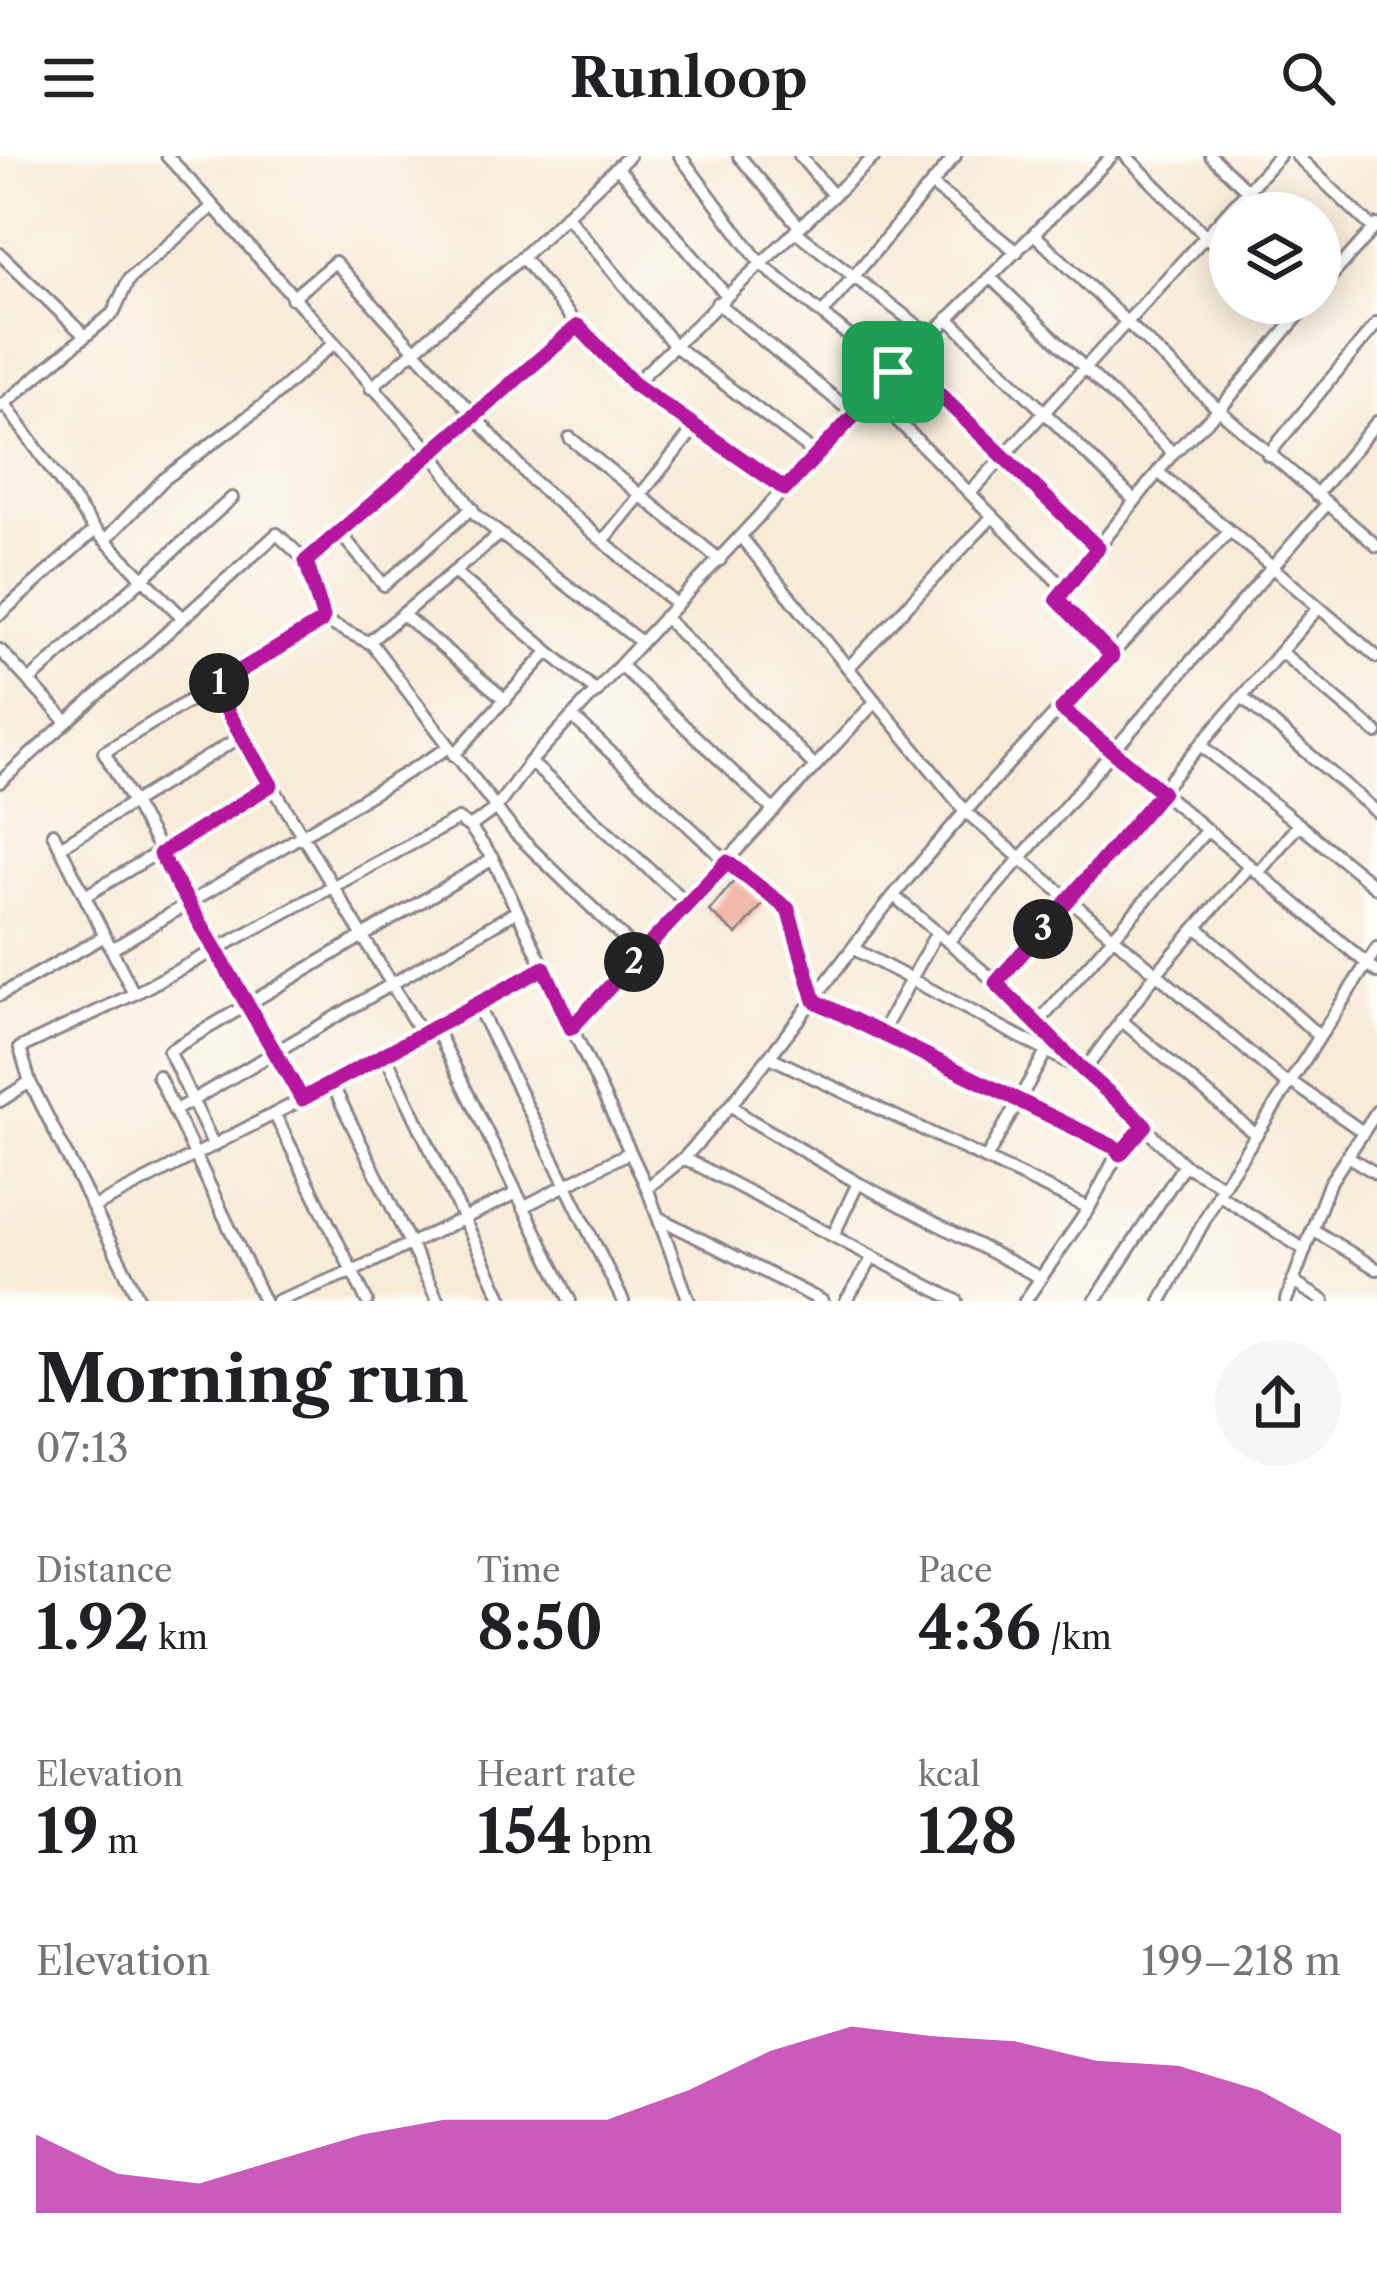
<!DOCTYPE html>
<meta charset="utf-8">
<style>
body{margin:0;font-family:"Libre Caslon Text",serif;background:#f6f6f6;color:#202124;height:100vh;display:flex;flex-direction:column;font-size:45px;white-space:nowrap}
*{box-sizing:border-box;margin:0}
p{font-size:39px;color:#757577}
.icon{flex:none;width:66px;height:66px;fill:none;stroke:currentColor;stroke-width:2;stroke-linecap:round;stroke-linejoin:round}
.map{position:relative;height:1145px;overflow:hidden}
.details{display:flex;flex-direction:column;background:#fff;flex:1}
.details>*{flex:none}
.controls{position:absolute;left:1209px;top:36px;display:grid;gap:24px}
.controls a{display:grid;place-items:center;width:132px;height:132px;border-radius:50%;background:#fff;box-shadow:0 6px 30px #0003;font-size:60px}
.pin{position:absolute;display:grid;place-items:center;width:102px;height:102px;color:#fff;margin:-51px;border-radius:24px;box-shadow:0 6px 18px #0006}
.km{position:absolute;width:60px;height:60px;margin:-30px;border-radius:50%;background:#222;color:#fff;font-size:33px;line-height:60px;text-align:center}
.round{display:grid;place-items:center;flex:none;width:126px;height:126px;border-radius:63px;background:#f6f6f6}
.head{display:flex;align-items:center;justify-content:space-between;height:204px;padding:0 36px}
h1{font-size:66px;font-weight:800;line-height:90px}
.metrics{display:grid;grid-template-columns:repeat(3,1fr);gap:18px;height:204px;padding:12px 36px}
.metrics div{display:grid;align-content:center}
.metrics b{font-size:60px;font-weight:800}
.metrics small{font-size:33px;font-weight:400}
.metrics p{font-size:33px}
.chart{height:336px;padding:24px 36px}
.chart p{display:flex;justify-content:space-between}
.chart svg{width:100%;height:216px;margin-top:12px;fill:#b5179e;opacity:.7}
header{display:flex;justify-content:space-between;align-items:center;height:156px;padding:0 36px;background:#fff;font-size:54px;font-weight:800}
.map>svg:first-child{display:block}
.building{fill:#eda593}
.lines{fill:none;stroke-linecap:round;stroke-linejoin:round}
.street-casing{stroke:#8d868a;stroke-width:16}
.street{stroke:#fff;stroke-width:10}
.route-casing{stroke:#fff;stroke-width:24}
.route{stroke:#b5179e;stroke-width:15}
</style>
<header><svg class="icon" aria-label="menu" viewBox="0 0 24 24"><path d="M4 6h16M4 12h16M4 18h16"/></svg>Runloop<svg class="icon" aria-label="search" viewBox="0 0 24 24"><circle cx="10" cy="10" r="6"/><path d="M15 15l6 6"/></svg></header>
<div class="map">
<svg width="1377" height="1145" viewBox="0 0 1377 1145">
<rect width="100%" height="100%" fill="#fdfcf7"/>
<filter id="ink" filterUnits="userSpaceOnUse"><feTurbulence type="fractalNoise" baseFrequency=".00833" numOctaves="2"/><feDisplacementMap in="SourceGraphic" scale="24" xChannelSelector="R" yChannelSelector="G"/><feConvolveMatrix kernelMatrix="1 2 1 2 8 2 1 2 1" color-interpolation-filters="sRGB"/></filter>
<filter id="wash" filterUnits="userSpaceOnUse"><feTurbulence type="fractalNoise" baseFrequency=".004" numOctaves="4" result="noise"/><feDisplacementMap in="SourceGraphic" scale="48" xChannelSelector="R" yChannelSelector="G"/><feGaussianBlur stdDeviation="2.7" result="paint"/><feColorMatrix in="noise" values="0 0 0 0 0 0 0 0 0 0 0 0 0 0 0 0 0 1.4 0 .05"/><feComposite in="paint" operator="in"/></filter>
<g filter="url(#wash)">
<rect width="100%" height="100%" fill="#f8ebd8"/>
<g id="blocks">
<path class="building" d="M735,724L764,747L737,779L709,755Z"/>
</g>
</g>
<g filter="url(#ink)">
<use href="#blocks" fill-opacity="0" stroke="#8d868a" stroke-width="3"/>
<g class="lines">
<defs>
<path id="street" d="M167,0L213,50
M739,0L800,71
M800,0L833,39
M1126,0L1230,104
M1211,0L1271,57
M1297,0L1374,73
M617,11L726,139
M931,28L1017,96
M566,59L675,190L817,299
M795,75L931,180L893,216
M1035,79L1219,254L1377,390
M0,98L85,180
M522,101L629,0
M1320,102L1335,116
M990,121L1173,297
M1320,133L1377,69
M292,142L335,106L532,324L676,448
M717,147L854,258
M1273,147L1292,166
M822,158L955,0
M948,162L1135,345
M931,180L1112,0
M905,205L1098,392
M634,228L785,333
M371,232L522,101L578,170
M872,239L1065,433
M4,247L95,374
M0,251L113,157L129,123L213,50L432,297L477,360L641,486
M570,282L720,404
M1268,299L1377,167
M1158,316L1230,375
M970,337L1279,0
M1316,339L1377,266
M339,376L384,429L472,352
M741,381L966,656L1288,929
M106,383L163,324L265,248L334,187
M603,385L695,272
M306,405L578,170L634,228L875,0
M454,416L597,536
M0,458L95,374L183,462
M402,458L506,544
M664,461L815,610
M323,464L372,488L515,677L641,799
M370,485L500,378
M0,494L67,566
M1281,496L1377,577
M1112,500L1057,443L1173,297L1219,254L1309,147
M621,510L774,655
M848,512L993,360
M29,525L232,342
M213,531L421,877L544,812
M1242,541L1377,656
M1062,553L1377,816
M574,562L727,706L787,753L815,845L1119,995L1089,1052
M1201,589L1377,732
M454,599L548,496
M530,606L688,748
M0,626L277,378L306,405L323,464
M470,671L496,652L530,606L893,216L761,108L680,0
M53,677L134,838
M60,691L242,580
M1258,717L1299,668
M85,740L271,629
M894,740L984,816L1084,915L1155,819L1250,710
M1197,771L1319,880
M948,786L1327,348
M112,793L448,592
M854,793L1084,915L1184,1009
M996,827L1318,452
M0,839L105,780
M477,849L623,1145
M1121,864L1256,979
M1037,868L1207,674
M435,871L570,1145
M571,872L875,546
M421,877L385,898L503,1145
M881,878L937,776
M772,902L1089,1052L1025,1145
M158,920L264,1145
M1290,925L1363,976
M30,926L140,1145
M332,928L385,898
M302,943L104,596L323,464
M0,945L30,926L20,892L134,838L458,663L470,671L493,703L647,1032L689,1145
M733,950L747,962L858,1027L1041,1122
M174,955L517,755
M275,959L367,1145
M214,990L169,895L493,703
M1120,998L1146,969
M1347,1000L1377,1018
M987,1001L1047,894
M684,1002C761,919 824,826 895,738C999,611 1117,494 1230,375L1377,501
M647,1032L684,1002L957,1145
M1218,1038L1305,1094
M94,1051L332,928L438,1145
M523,1051L630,996
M659,1062L822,1145
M1312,1073L1377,1113
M833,1080L858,1027
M1293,1126L1324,1145
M277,1145L353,1115L517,1037
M846,1145L873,1101
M1095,1145L1184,1009L1223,1030L1377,792
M1161,1145L1223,1030
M1286,1145L1329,1028L1377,955"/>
</defs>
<use href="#street" class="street-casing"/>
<use href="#street" class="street"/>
</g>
</g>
<g class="lines" filter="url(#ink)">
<defs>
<path id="route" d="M578,170L634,228L785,333L905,205L1098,392L1057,443L1112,500L1062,553L1162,636L996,827L1084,915L1145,969L1120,998L1116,992L815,845L788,753L727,706L571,872L544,812L302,943L160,698L271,629L213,531L321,466L323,461L306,405Z"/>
</defs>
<use href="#route" class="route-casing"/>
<use href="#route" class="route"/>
</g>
</svg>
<div class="controls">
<a><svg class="icon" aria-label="layers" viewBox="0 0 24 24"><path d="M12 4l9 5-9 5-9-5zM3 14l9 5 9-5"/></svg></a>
</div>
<div class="pin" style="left:893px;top:216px;background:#1e9e55"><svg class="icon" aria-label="arrive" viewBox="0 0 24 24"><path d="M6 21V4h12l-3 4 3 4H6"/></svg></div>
<b class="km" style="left:219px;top:527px">1</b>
<b class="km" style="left:634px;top:806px">2</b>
<b class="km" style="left:1043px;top:773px">3</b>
</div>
<section class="details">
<div class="head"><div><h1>Morning run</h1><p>07:13</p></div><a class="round"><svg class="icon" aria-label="share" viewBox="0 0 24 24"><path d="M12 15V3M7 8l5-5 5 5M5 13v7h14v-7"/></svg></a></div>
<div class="metrics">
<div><p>Distance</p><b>1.92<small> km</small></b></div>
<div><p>Time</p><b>8:50</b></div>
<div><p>Pace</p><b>4:36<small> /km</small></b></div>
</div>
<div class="metrics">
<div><p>Elevation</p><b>19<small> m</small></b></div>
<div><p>Heart rate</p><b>154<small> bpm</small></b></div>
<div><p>kcal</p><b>128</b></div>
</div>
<div class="chart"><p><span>Elevation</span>199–218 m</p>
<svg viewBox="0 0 160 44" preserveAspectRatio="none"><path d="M0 44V28L10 36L20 38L30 33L40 28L50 25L60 25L70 25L80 19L90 11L100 6L110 8L120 9L130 13L140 14L150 19L160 28V44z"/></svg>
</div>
</section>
